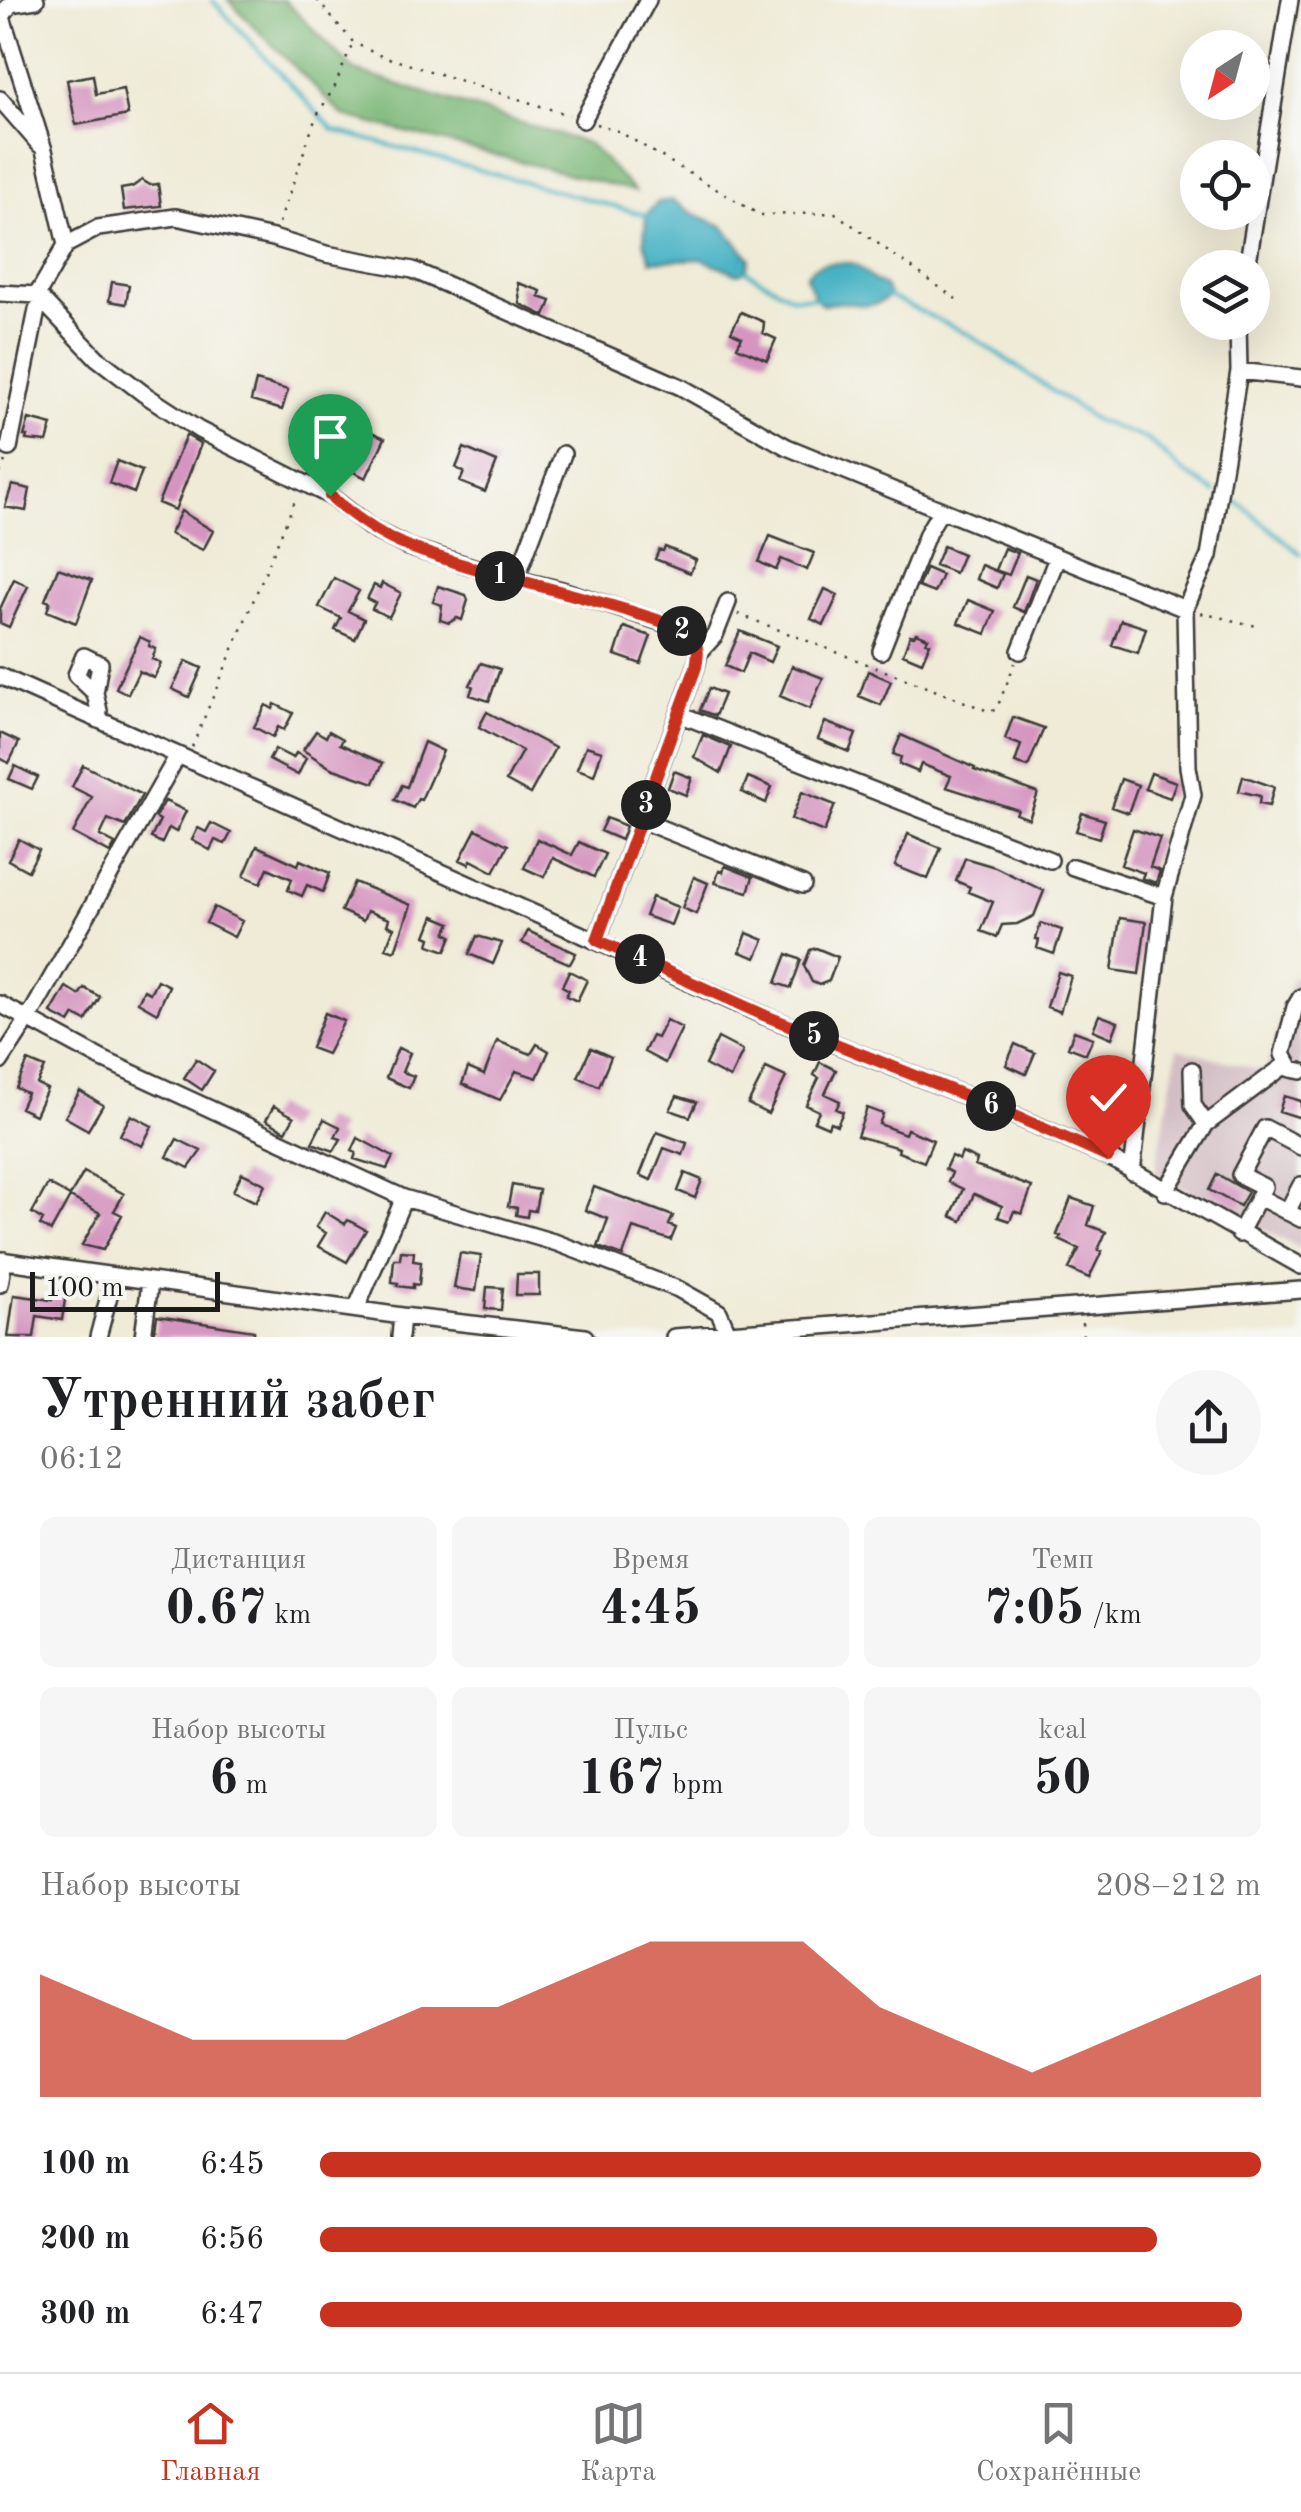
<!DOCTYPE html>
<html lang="ru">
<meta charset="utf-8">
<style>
body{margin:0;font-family:"Old Standard TT",serif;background:#f6f6f6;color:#202124;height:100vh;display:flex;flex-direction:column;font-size:38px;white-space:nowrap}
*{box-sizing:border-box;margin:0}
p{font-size:32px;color:#757577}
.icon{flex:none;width:55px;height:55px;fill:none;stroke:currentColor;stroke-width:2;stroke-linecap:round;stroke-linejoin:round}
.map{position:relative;height:1337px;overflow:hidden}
.details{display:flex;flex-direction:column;background:#fff;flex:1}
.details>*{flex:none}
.needle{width:65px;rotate:216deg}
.fabs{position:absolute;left:1180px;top:30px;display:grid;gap:20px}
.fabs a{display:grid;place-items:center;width:90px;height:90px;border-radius:50%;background:#fff;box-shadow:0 10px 40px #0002;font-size:50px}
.scale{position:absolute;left:30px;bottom:25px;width:190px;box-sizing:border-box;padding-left:10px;border:5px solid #1c1c1c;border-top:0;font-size:28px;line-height:35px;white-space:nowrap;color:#1c1c1c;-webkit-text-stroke:8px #f6f6f2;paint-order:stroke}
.pin{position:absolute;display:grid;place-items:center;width:85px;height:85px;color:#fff;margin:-102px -42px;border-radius:50% 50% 50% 0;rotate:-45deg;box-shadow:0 0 10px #0007}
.pin .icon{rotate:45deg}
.km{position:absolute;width:50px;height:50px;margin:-25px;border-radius:50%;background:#222;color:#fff;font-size:28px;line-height:50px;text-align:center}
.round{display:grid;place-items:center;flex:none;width:105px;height:105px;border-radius:52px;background:#f6f6f6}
.summary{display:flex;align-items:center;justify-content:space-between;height:170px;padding:0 40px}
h1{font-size:55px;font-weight:700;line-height:75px}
.figures{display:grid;grid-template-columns:repeat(3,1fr);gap:15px;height:170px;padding:10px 40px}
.figures div{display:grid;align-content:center;border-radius:15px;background:#f6f6f6;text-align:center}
.figures b{font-size:50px;font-weight:700}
.figures small{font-size:28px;font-weight:400}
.figures p{font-size:28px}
.chart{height:280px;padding:20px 40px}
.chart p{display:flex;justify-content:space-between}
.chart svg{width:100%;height:180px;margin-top:10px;fill:#c8321e;opacity:.7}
ul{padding:0 40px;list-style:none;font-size:32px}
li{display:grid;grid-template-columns:160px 120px 1fr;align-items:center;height:75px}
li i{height:25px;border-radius:12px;background:#c8321e}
.tab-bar{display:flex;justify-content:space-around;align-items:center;height:140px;border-top:2px solid #e0e0e0;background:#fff;font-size:28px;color:#757577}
.tab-bar a{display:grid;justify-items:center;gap:5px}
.tab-bar .selected{color:#c8321e}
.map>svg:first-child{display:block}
.industrial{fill:#d2bec5}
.forest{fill:#7ab777;stroke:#4b6a4a;stroke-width:2.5}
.water{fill:#47b2c4;stroke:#326770;stroke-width:2.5}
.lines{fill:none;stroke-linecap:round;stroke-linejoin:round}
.stream{stroke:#47b2c4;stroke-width:4}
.building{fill:#d595c0}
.minor-casing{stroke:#3c3b38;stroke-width:20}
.path{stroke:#3c3b38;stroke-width:2.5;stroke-dasharray:2.5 8;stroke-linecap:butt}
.minor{stroke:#fff;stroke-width:15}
.route-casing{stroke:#fff;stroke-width:20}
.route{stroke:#c8321e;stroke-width:12}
</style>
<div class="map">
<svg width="1301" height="1337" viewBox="0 0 1301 1337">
<rect width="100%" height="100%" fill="#f6f6f2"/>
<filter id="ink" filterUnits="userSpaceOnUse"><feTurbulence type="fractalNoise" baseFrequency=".01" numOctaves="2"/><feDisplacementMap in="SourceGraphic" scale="20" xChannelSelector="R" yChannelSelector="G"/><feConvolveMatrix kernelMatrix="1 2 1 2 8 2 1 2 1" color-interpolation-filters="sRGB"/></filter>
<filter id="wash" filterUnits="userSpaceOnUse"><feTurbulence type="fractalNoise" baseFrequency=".0048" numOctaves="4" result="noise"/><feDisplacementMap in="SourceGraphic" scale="40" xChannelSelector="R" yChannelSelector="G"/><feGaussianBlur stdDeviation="2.25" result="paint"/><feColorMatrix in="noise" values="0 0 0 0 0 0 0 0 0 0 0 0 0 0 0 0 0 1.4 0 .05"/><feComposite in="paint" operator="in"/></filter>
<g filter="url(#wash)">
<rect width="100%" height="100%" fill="#efebd7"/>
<path class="industrial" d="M1292,976L1301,979V1249L1155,1173L1178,1048L1266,1072Z"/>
<path class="forest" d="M228,0H284L355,71L589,144L634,191L343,116Z"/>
<path class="water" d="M672,200L694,214L723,226L750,258L746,271L738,274L702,259L651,261L644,242L646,215L658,202Z
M852,263C865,270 871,282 885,286L889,295C870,317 845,295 823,305L815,298L806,276C816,259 835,264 852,263Z"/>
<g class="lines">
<path class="stream" d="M212,0L333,130L649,216
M744,270L792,297L817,298
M886,295L970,335L1095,420L1148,440L1181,470L1215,492
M1223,496L1239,503L1301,554"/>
</g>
<g id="blocks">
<path class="building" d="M93,75L96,94L123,89L128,115L76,125L67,80Z
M142,180L150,185L158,184L161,206L124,210L121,189L132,187Z
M112,282L129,285L126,304L109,301Z
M518,283L541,291L539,297L551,301L545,316L520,304Z
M741,312L764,322L763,333L776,339L767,360L737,347L742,337L731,332Z
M256,381L288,390L282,410L251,401Z
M29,419L52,425L47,442L26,440L27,436H24Z
M358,426L385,438L366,478L339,465Z
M186,435L201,444L175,510L158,503Z
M464,448L497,462L485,492L460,482L464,472L456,468Z
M117,461L142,471L134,493L109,483Z
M12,485L30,489L26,511L5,507Z
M181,511L213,531L203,550L170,534Z
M770,536L814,553L807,570L781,559L776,570L759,562Z
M943,546L963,554L955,573L935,565Z
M665,547L696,560L690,573L655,559L659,550L663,551Z
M1004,548L1018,553L1009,575L995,570Z
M981,565L1003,574L997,588L976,579Z
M58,568L92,580L76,623L47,611L50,602L45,600Z
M926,568L942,575L934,593L918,587Z
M1026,575L1036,579L1024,612L1013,607Z
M334,578L359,591L348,611L364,619L355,639L335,630L341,618L319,607Z
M14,579L28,586L9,627L0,623V609Z
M382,583L401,593L389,617L372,609L375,603L367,599L374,585L380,588Z
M438,586L466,595L468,600L462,620L457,618L449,623L440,620L442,605L433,602Z
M825,589L838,595L824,625L811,619Z
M968,600L995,611L986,634L958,623Z
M1121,620L1146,628L1138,653L1112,645Z
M624,627L651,636L641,664L615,655Z
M740,631L777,646L770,662L749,653L741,673L725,666Z
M916,633L928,638L926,642L930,643L922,662L903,654L910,635L914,636Z
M140,637L150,642L149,646L156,649L152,659L161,663L154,678L139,671L128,694L116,688Z
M186,661L202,668L189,697L172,689Z
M481,663L500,669L489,701L470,695L473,686L470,685Z
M792,666L823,678L810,709L780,696Z
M868,671L891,681L881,705L859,696Z
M709,688L724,694L715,716L700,710Z
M275,704L293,713L284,730L278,727L273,737L254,727L266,705L273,709Z
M487,712L555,748L530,794L506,781L522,751L479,727Z
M1013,717L1044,728L1028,767L1015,763L1021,745L1005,739Z
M825,722L856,734L849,752L818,739Z
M316,731L326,737L329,731L343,739L340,744L383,763L374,783L331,768L303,750Z
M0,733L19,742L9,763L0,758Z
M703,735L731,747L721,773L694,757Z
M901,735L975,768L974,770L1038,793L1029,819L1016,814L1018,810L946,787L951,776L921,764L918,772L899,764L901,757L893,754Z
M424,742L443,751L421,800L418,799L413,808L395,800L402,785L407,787Z
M586,746L602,751L594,775L577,769Z
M275,749L293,758L296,753L306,758L298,775L269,760Z
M83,765L142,795L125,826L108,819L100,836L115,844L110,853L73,833L92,797L72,787Z
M15,766L38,777L32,789L9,779Z
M674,771L692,778L686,795L668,788Z
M1151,773L1176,782L1170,798L1145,789Z
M1243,776L1274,787L1269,806L1259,804L1260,796L1239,791Z
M748,777L772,787L766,803L742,792Z
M1121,779L1138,785L1128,813L1111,807Z
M802,792L835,805L824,832L791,819Z
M165,801L186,811L176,832L169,828L162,843L151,838L160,820L155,817Z
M1082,813L1105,820L1099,838L1076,831Z
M606,818L626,826L621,840L600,831Z
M211,823L231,833L225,844L215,840L210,850L192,840L198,828L206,832Z
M476,829L508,845L494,872L471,860L469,864L460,860Z
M1133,829L1160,838L1150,867L1160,871L1156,883L1142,878L1144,873L1121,865Z
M908,834L941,848L928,879L895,866Z
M19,839L39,850L28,871L8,860Z
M537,839L572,855L579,842L605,854L594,877L553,858L544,877L524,868Z
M257,846L298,865L300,860L330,873L323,892L307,885L302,896L288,890L292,879L268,868L261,883L244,876Z
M965,858L995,867L1044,891L1034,916L1017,924L1002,925L997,937L981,931L993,902L968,892L970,887L956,881Z
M725,866L753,877L748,892L715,883L719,871L723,872Z
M694,877L708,883L696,914L682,908Z
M354,882L411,905L395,951L386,948L394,928L387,925L389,919L367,911L363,921L341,911Z
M652,897L678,907L671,925L645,916Z
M214,907L242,921L234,937L206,923Z
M434,916L451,923L446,933L452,936L446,951L429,945L431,938L426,936Z
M1120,918L1146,922L1139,974L1112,970Z
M1041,923L1062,930L1054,954L1037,948L1039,940L1036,939Z
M528,931L576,953L570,964L522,943Z
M747,933L764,940L756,958L740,952Z
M477,936L502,943L493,964L469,954Z
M816,948L838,957L829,981L819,985L812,982L804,966L810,950Z
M787,954L801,960L791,988L776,983Z
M569,971L587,980L577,1001L566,996L569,990L562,986Z
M1058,972L1071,976L1060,1012L1047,1007Z
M157,980L169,986L157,1013L138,1002L144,990L150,993Z
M66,987L79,995L84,988L100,997L86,1021L75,1015L70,1023L51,1013Z
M325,1013L344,1021L327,1054L311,1048Z
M1099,1015L1118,1022L1112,1038L1093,1030Z
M666,1020L682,1028L665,1063L644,1052L652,1036L657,1038Z
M1074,1031L1093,1038L1086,1054L1068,1047Z
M718,1038L743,1051L730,1078L705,1065Z
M497,1041L531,1054L537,1044L549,1051L537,1078L516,1071L500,1100L462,1084L468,1068L484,1075Z
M1015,1044L1035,1053L1026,1074L1006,1065Z
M398,1048L410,1053L402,1072L414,1076L409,1088L386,1078Z
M591,1048L611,1057L599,1086L578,1077Z
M196,1059L214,1071L202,1090L184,1078Z
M28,1061L45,1068L37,1084L47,1089L35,1115L20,1108L27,1093L16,1088Z
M820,1062L836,1070L825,1094L840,1101L836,1109L843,1112L837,1125L830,1122L828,1127L814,1121L819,1111L806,1105L819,1078L814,1075Z
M766,1068L786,1077L768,1114L748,1104Z
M80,1091L103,1105L88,1130L65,1117Z
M677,1096L697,1102L690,1117L670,1110Z
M1284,1096L1301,1101V1118L1279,1111Z
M274,1106L294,1117L286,1131L266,1120Z
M867,1108L883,1114L879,1124L905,1134L907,1129L933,1140L924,1162L898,1152L899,1148L857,1136Z
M131,1115L152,1126L142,1146L120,1135Z
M324,1119L340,1127L335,1137L341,1139L334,1151L312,1143Z
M657,1132L687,1143L683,1155L664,1148L651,1180L640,1175Z
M358,1138L393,1157L387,1169L354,1159L356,1153L352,1151Z
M177,1139L201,1151L189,1168L167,1157Z
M962,1153L977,1160L975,1166L1032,1187L1022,1214L1014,1211L1010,1221L998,1217L1002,1206L974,1194L962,1221L951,1216L963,1189L948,1182L952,1173L945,1169L951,1156L959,1160Z
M84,1172L124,1194L114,1211L122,1215L103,1250L82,1245L100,1213L70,1197L51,1231L40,1225L43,1220L32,1213L48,1184L70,1196Z
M242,1173L265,1184L256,1202L233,1191Z
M685,1173L702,1180L695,1198L678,1191Z
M1217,1174L1248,1192L1240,1206L1209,1190Z
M512,1185L539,1190L535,1211L528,1210L527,1217L516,1215L517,1208L508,1206Z
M594,1187L673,1216L669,1225L676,1228L671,1240L633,1228L623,1256L598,1247L608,1219L585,1210Z
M1071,1198L1094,1206L1088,1225L1106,1232L1098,1250L1102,1251L1089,1278L1069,1269L1079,1249L1059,1240L1061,1236L1057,1235Z
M325,1212L345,1224L348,1220L366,1230L347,1262L318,1246L326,1233L316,1227Z
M401,1251L414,1252L413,1261L421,1262L419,1285L413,1284V1288L397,1286L398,1283L392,1282L394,1259H400Z
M460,1253L481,1256L476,1291L454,1288Z
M517,1274H539V1295H516Z
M487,1287L503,1288L501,1310L485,1309Z
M54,1290L66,1293L62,1320L37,1316L34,1337H8L14,1295L52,1300Z
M157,1316L254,1331V1337H154Z"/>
</g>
</g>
<g filter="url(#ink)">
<use href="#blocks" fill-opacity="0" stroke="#3c3b38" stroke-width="2.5"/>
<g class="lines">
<defs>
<path id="minor" d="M36,0L10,4L2,17L44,150L66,245L98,228L176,217L273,238L326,254L413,270L681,387L787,447L1185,609L1209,556L1239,371L1301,378
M0,99L40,145
M583,120L648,0
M66,245L37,295L97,358L144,394L199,430L330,496L372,529L408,547L503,576L562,590L670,625L695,642L699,653L696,667L597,940
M1247,268L1290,0
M0,293L37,295
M1238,322L1239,371
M9,448L37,310L42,303
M516,579L563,454
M881,651L928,532L941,510
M1020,651L1057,558
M699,653L715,635L728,602
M0,676L765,1016L1006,1112L1108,1157L1301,1266
M95,693L76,675L84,656L100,664L95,693L99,711L97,719
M679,714L1050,860
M640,820L803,885
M1073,867L1164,897
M1301,997L1295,1007L1283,1054L1291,1069L1301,1071
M0,1004L102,1059L404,1198L557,1243L678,1289L719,1312L728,1333
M0,1062L27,1021L178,755
M1192,1070L1193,1105L1206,1124
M1132,1172L1164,897L1193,795L1188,767L1185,609
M1165,1192L1206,1124L1288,1063
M1259,1197L1301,1219
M1287,1212L1301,1185
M1239,1234L1264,1187L1240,1175L1265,1128L1301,1147
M0,1260L402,1316L585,1337
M0,1284L4,1260
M356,1309L404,1198
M98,1337L114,1277
M143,1337L150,1282
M400,1337L402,1316
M674,1337L1301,1290"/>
</defs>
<use href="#minor" class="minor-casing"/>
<path class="path" d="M317,0L353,42L376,54L569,115
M596,124L618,131L760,215L835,213L956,299
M279,223L316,117L335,86L353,42
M0,473L5,461
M1201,613L1261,627
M738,614L991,712L997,708L1015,663
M192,747L297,496
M1082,1323L1083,1337"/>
<use href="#minor" class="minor"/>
</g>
</g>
<g class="lines" filter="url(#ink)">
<defs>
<path id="route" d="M330,496C353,516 378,535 407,546C479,573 555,588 629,611C649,618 676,623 692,639C700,647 698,656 696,667L597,940L766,1016L1006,1112L1108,1157"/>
</defs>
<use href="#route" class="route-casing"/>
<use href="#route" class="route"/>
</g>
</svg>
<div class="fabs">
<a><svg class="needle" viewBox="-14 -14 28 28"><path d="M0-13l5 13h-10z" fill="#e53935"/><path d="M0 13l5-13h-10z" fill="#757577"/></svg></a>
<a><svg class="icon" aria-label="locate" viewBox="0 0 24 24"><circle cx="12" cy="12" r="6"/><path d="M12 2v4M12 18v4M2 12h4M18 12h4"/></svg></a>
<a><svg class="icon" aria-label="layers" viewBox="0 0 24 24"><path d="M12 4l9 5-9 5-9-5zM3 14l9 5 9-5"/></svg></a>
</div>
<div class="scale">100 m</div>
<div class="pin" style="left:330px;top:496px;background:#1e9e55"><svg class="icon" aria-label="arrive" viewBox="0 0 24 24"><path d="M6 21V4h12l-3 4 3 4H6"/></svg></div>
<div class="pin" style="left:1108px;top:1157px;background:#d93025"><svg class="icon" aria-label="check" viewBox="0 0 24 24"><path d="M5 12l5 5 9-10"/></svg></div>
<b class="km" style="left:500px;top:576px">1</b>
<b class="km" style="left:682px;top:631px">2</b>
<b class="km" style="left:646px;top:805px">3</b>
<b class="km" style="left:640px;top:959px">4</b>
<b class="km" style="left:814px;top:1036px">5</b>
<b class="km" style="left:991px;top:1106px">6</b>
</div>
<section class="details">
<div class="summary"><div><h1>Утренний забег</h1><p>06:12</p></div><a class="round"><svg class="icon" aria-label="share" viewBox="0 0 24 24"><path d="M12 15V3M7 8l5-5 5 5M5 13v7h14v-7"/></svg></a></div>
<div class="figures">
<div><p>Дистанция</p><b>0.67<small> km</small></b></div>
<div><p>Время</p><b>4:45</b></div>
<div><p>Темп</p><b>7:05<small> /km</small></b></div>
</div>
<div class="figures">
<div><p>Набор высоты</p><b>6<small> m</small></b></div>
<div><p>Пульс</p><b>167<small> bpm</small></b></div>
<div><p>kcal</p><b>50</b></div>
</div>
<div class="chart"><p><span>Набор высоты</span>208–212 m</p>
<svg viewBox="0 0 160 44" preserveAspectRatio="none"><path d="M0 44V14L10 22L20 30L30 30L40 30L50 22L60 22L70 14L80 6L90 6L100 6L110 22L120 30L130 38L140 30L150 22L160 14V44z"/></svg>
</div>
<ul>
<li><b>100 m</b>6:45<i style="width:100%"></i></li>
<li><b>200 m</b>6:56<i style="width:89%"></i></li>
<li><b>300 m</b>6:47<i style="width:98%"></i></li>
</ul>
</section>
<nav class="tab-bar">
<a class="selected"><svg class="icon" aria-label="home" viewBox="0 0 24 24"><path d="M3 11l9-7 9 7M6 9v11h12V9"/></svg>Главная</a>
<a><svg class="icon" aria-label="map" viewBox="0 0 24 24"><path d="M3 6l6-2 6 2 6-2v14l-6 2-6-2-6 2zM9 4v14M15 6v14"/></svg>Карта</a>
<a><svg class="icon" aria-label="saved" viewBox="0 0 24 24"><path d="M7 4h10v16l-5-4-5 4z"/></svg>Сохранённые</a>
</nav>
